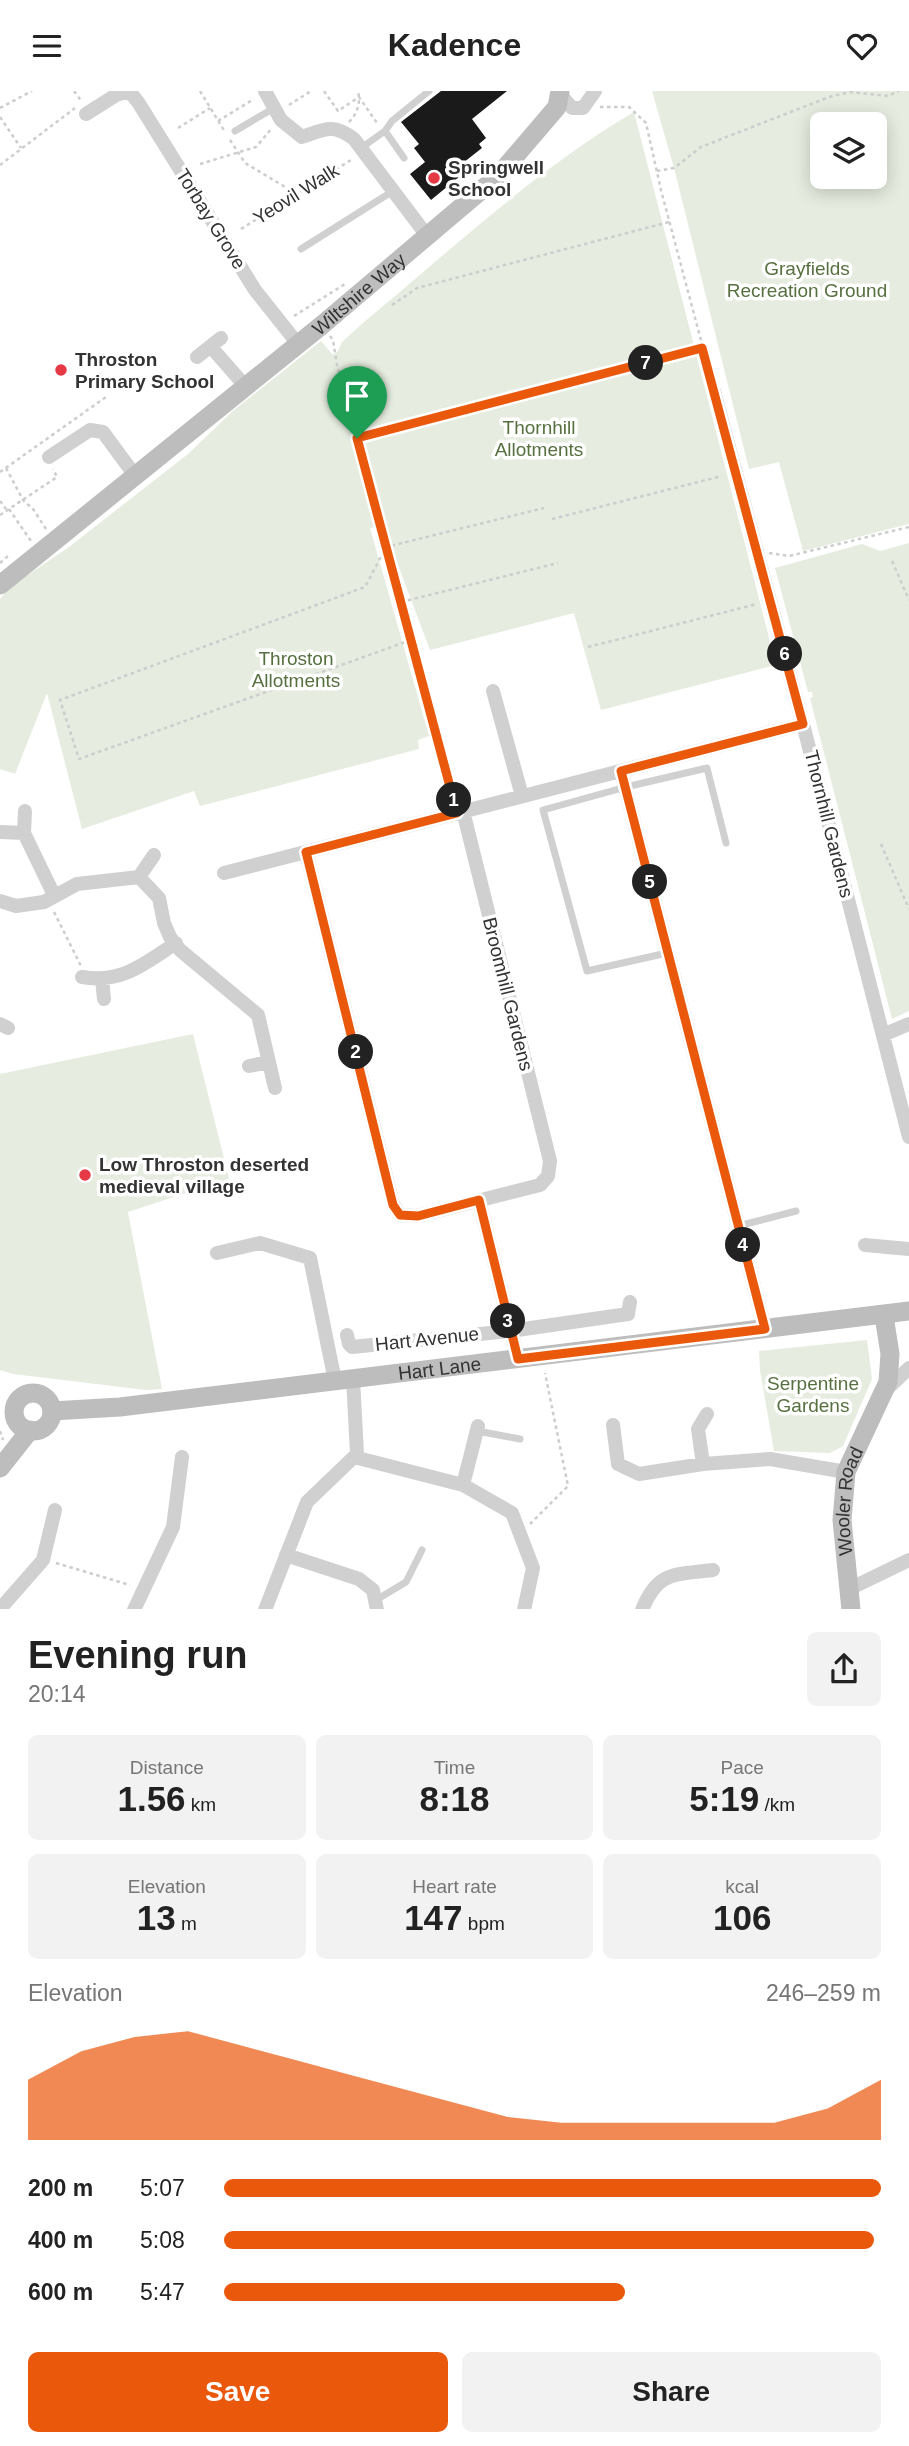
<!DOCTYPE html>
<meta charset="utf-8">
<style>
body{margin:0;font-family:Arial,sans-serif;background:#f2f2f2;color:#222;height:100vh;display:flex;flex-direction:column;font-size:26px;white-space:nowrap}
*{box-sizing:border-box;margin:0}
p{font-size:23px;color:#767676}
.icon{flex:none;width:38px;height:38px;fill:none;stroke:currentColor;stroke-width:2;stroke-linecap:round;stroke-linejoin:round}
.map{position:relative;height:1518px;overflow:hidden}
.side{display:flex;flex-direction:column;background:#fff;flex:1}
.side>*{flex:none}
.fabs{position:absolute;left:810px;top:21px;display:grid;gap:14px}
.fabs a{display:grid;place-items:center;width:77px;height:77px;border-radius:10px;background:#fff;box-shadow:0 4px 18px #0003;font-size:35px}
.pin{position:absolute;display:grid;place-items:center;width:60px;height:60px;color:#fff;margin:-72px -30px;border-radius:50% 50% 50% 0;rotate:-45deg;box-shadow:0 0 7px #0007}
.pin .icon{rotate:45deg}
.km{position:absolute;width:35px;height:35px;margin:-18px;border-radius:50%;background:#222;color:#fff;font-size:19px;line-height:35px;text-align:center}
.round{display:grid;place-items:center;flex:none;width:74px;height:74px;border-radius:10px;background:#f2f2f2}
.headline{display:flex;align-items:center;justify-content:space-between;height:119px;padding:0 28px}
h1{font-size:38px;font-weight:700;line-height:52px}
.metrics{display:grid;grid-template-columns:repeat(3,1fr);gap:10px;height:119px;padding:7px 28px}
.metrics div{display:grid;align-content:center;border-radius:10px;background:#f2f2f2;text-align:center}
.metrics b{font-size:35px;font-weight:700}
.metrics small{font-size:19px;font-weight:400}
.metrics p{font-size:19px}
.chart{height:196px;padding:14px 28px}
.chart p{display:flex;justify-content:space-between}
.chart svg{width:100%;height:126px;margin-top:7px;fill:#ea580c;opacity:.7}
.button{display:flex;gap:14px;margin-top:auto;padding:14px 28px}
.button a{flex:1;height:80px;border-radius:10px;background:#ea580c;color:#fff;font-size:28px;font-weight:700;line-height:80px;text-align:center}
.button a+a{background:#f2f2f2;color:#222}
ul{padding:0 28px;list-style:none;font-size:23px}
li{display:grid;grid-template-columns:112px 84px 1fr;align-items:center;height:52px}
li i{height:18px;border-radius:9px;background:#ea580c}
header{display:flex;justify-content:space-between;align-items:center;height:91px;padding:0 28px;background:#fff;font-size:32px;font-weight:700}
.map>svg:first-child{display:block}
.green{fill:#e6ecdf;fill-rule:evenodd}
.building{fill:#1a1a1a}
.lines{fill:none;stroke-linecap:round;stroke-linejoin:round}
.path{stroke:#cdcdcd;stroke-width:2.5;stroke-dasharray:3.5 3.5;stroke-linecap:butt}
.lane{stroke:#d0d0d0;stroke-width:7}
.street{stroke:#d0d0d0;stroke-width:14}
.secondary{stroke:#bdbdbd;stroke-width:19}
.route-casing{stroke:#fff;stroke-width:14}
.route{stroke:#ea580c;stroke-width:9}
.poi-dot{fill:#e63946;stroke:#fff;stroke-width:2.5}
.labels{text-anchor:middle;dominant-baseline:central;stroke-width:7;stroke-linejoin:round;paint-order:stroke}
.poi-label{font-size:19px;font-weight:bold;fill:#333;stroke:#fff;text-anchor:start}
.street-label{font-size:19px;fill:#333;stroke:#fff}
.park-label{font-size:19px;fill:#56703f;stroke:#fff}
</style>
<header><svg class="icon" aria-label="menu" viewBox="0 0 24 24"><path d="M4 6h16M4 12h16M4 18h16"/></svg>Kadence<svg class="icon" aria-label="heart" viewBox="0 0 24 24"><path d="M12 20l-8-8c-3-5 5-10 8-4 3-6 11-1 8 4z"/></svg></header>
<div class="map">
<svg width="909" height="1519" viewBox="0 0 909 1519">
<rect width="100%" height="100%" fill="#fff"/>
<path class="green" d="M652,0H909V433L803,460L779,371L749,378L674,77ZM822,33H875V86H822Z
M634,21L776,574L601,619L574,522L430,559L383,434L370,437L429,645L418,649L419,658L200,715L194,700L82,738L47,602L15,683L0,678V508L10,496L69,456L188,363L234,319L321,250L333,264L338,260L342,251L364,231C450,160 538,77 634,21Z
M909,452V920L892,928L810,607L813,606L812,601H808L775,477L862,453L880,460Z
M193,943L229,1088L128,1121L162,1298L146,1299L13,1283L0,1279V983Z
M867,1249L872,1288L843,1355L830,1362L774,1360L760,1279L759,1260Z"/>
<path class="building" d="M441,0H507L472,28L486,47L479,53L482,57L454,79L459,86L431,109L410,83L425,71L414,57L419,53L401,31Z"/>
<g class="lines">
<path class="path" d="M74,0L82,11
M200,0L225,41
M324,0L338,20L359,6L377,32L379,30
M289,14L311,0
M600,16H629L646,32L661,99L711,287
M0,17L32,0
M0,26L21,57
M218,30L254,8
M349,31C357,23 361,12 358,0
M178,37L210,17
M230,49L245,72L297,103
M200,73L256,56L272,37
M0,74L75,17
M657,80L674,77L701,56L829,6L850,1L888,5L899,0
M241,138L351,69
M392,214L417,197L669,131
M294,225L345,193
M330,245L333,249L337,274L453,708
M357,347L702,257
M6,377L23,409L33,418L46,438
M0,381L106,306
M0,410L6,418
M9,418L31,450
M0,424L57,386L53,378
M552,428L722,385
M769,462L789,465L909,436
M892,470L909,509
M0,472L8,465
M401,511L558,472
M411,549L79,668L60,609L365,496L386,456L544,417
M588,556L757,513
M881,753L909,818
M54,821L81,875
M0,1340L3,1349
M530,1433L568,1395L545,1282
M56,1472L130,1494"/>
<path class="lane" d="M235,40L274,17
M385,40L392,30L429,0
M361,57L385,40L404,67
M301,158L393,100
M667,862L587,880L543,719L626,696L707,677L726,752
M738,1135L796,1120
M477,1340L520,1348
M376,1509L406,1491L422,1459"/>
<path class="street" d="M129,0L138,11L255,199L298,253
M265,0L281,29L302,46C325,38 333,32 354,48L428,146
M560,3L572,17H583L595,0
M86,23L116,4L128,0
M211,256L246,296
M197,266L221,247
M714,300L803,633L909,1046
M49,366L90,339L103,341L136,386
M493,600L522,705
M621,680L765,1238
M25,720L24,742L54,804
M0,741L24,742
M306,761L393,1113L400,1124L418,1125L540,1094L548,1085L550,1070L463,720
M224,782L803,633
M139,786L154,764
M0,810L16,815L44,811L77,793L139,786L159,807L164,832L170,846L180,859L258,924L275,997
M82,886C121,893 144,873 176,852
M102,888L104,908
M0,933L8,937
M883,944L909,933
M249,975L269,971
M479,1109L518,1268
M865,1154L909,1158
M217,1162L260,1152L310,1167L335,1290
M347,1244L349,1253L352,1256L510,1240L628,1223L630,1211
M885,1300L909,1277
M613,1334L618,1373L639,1383L703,1373L770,1368L846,1381
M354,1366L463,1394L512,1422L533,1477L524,1519
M703,1373L698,1338L707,1323
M463,1394L478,1335
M286,1464L359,1488L373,1499L377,1519
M847,1499L909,1469
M0,1518L43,1469L55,1419
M134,1519L173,1436L182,1366
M265,1519L307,1411L357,1363L353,1287
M642,1519C658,1479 675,1484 713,1479"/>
<g class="secondary">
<path id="s1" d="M0,494L322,234L498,85L557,16L560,0"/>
<circle cx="33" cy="1321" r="19"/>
<path id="s2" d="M52,1320L120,1316L909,1220"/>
<path d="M0,1377L30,1339"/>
<path id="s3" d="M851,1519L842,1429L846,1381L888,1291L890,1263L884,1225"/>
</g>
</g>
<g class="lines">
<defs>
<path id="route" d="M702,257L803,633L621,680L765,1238L518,1268L479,1109L418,1125L400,1124L393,1114L306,761L457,722L357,347Z"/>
</defs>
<use href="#route" class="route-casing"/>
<use href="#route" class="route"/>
</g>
<g class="poi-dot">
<circle cx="434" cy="87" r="7"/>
<circle cx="61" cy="279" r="7"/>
<circle cx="85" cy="1084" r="7"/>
</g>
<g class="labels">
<g class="poi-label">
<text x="448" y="76">Springwell<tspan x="448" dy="22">School</tspan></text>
<text x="75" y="268">Throston<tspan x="75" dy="22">Primary School</tspan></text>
<text x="99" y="1073">Low Throston deserted<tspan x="99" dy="22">medieval village</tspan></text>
</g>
<g class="street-label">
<text transform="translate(296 103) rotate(-32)">Yeovil Walk</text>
<text transform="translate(211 128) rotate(58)">Torbay Grove</text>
<text stroke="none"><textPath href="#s1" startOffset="462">Wiltshire Way</textPath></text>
<text transform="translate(829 733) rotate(76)">Thornhill Gardens</text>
<text transform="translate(508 903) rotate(76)">Broomhill Gardens</text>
<text transform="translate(427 1248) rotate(-6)">Hart Avenue</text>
<text stroke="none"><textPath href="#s2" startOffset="390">Hart Lane</textPath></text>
<text stroke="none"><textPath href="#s3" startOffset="110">Wooler Road</textPath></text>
</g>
<g class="park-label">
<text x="807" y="177">Grayfields<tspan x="807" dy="22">Recreation Ground</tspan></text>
<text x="539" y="336">Thornhill<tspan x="539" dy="22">Allotments</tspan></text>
<text x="296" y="567">Throston<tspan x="296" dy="22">Allotments</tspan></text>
<text x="813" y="1292">Serpentine<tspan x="813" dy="22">Gardens</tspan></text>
</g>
</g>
</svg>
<div class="fabs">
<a><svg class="icon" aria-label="layers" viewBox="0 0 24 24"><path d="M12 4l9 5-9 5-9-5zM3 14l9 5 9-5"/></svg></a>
</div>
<div class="pin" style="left:357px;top:347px;background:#1e9e55"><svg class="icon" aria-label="arrive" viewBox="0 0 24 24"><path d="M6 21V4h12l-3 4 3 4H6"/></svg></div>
<b class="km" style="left:454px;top:709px">1</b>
<b class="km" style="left:356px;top:961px">2</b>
<b class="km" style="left:508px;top:1230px">3</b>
<b class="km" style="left:743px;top:1154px">4</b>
<b class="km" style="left:650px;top:791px">5</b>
<b class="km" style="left:785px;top:563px">6</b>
<b class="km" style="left:646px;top:272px">7</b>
</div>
<section class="side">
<div class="headline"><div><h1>Evening run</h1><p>20:14</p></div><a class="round"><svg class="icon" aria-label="share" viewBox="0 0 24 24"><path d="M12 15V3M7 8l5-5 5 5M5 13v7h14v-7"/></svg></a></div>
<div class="metrics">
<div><p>Distance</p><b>1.56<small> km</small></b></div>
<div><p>Time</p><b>8:18</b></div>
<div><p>Pace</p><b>5:19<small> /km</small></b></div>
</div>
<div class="metrics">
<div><p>Elevation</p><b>13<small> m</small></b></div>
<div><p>Heart rate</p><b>147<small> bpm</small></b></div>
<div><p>kcal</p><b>106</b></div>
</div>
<div class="chart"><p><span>Elevation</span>246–259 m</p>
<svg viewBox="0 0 160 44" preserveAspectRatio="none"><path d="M0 44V23L10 13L20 8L30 6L40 11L50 16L60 21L70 26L80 31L90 36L100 38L110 38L120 38L130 38L140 38L150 33L160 23V44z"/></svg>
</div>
<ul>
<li><b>200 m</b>5:07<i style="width:100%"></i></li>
<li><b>400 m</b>5:08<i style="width:99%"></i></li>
<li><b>600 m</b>5:47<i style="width:61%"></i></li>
</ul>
<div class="button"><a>Save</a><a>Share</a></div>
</section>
